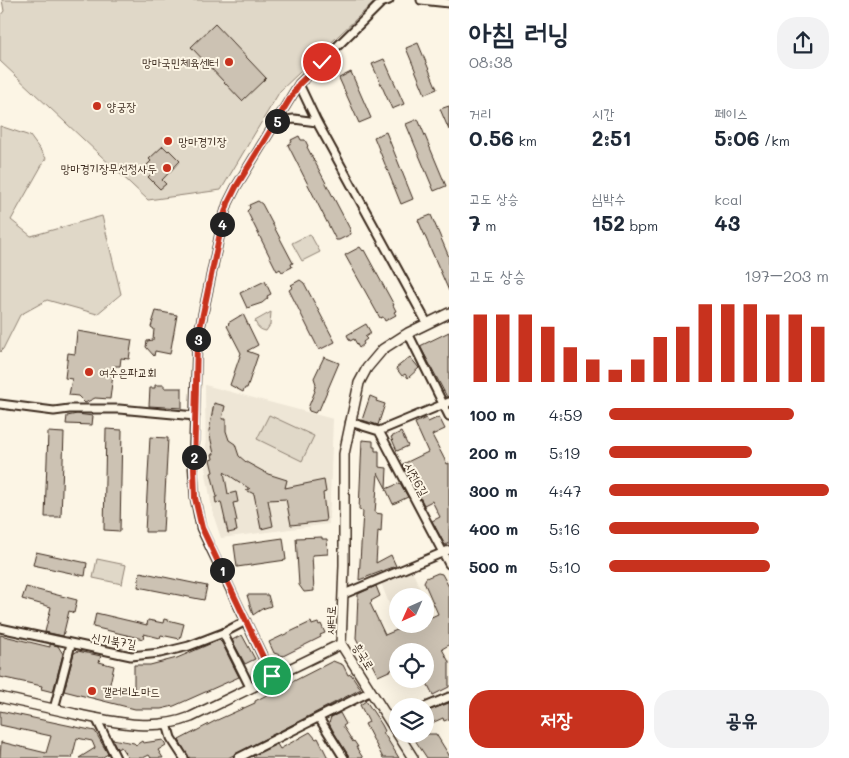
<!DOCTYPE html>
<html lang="ko">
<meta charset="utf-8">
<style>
body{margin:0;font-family:Mali,"Poor Story",sans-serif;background:#f2f2f3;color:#1f2937;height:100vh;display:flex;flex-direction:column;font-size:19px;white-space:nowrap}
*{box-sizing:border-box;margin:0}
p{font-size:16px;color:#747a83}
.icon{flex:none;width:28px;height:28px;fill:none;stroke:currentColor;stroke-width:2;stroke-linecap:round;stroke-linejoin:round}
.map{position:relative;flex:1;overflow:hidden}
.side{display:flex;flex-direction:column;background:#fff;width:400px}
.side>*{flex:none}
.needle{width:32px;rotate:225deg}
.tools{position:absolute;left:389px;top:588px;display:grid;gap:10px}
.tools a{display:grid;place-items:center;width:45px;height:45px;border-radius:50%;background:#fff;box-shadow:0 5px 20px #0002;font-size:25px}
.pin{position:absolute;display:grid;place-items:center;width:42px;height:42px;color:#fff;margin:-21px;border:2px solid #fff;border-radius:50%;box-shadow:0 1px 5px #0007}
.km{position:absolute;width:25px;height:25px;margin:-12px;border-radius:50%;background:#222;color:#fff;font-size:14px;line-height:25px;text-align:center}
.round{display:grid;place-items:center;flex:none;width:52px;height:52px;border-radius:20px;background:#f2f2f3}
.overview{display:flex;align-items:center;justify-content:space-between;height:85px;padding:0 20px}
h1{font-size:28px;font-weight:700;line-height:38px}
.figures{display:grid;grid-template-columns:repeat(3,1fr);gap:8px;height:85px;padding:5px 20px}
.figures div{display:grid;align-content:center}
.figures b{font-size:21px;font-weight:700}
.figures small{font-size:14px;font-weight:400}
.figures p{font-size:14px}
.chart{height:140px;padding:10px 20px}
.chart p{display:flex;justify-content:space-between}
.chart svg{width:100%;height:90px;margin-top:5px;stroke:#c8321e;stroke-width:6}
.button{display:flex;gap:10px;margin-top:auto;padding:10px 20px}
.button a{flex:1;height:58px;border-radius:20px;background:#c8321e;color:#fff;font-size:20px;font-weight:700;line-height:58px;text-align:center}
.button a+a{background:#f2f2f3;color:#1f2937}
ul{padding:0 20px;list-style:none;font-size:16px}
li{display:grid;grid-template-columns:80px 60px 1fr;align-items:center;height:38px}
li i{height:12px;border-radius:6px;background:#c8321e}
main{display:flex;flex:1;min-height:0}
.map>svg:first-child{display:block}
.built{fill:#eee6d6}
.green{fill:#e0d8c8;stroke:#8e8173}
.building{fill:#ccc2b3;stroke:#3b2a1e}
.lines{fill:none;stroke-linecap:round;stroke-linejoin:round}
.minor-casing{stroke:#3b2a1e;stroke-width:11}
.tertiary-casing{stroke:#3b2a1e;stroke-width:12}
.minor{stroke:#fcf5e5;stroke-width:7}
.tertiary{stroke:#fcf5e5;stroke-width:9}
.route-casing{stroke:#fff;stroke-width:10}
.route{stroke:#c8321e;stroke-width:6}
.poi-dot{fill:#c8321e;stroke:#fcf5e5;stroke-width:2}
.labels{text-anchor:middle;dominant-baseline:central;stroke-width:4;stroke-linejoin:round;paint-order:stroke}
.poi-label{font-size:12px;fill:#3b2a1e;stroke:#fcf5e5;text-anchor:start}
.street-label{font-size:12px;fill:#3b2a1e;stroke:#fcf5e5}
</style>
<main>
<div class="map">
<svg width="449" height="758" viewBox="0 0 449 758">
<rect width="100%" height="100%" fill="#fcf5e5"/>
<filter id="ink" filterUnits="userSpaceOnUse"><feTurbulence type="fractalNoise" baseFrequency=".02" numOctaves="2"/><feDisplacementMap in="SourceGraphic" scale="10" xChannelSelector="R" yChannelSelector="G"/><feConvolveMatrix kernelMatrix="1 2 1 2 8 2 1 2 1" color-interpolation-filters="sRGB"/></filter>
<g filter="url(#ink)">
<path class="built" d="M205,385L333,419L329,524L221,538L213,514L206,473Z
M412,570L423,596H398L397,624L381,583Z"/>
<path class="green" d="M2,0H376L280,91L221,190L148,200L0,61V16L4,11Z
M0,126L30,136L46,158L11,220L31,236L102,216L121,294L97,314L47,300L20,315L3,349L0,352Z
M310,234L320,252L302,261L292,243Z
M271,312L270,325L266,331C260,330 257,327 255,321Z
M269,415L314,436L302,461L257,439Z
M97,559L126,565L122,584L93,578Z"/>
<path class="building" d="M215,24L266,78L242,101L191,47Z
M418,43L437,89L425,94L406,48Z
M384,59L404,104L392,109L372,64Z
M351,72L371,118L359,123L339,78Z
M449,106V130L440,109Z
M418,119L446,186L434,191L406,124Z
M386,132L413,199L401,204L374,137Z
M299,136L301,140H305L308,146L307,147L350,229L351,234L339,240H336L288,145L292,142L291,140Z
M163,146L168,151L169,150L180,161L162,180L166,184L160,189L148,177L153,172L146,166L151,161L149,159Z
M258,201L262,204L293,263L291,264L292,267L282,272L280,269L277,271L247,211L250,208L249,205Z
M431,215L449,257V291L418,220Z
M360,247L363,251L364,250L394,305H393L396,311L394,312L396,315L385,321L383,317L380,318L345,255Z
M300,280L304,283L335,342L319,350L289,290L293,287L291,285Z
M265,281L271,294L267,296L268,298L262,303L247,308L240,293Z
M156,311L177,315L170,354L155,351L154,356L146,347L147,341L153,340L154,329L151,327Z
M243,314L258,345L247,351L258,355L247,388H245L243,392L230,385L241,353L227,326L229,324L228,323Z
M366,324L371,333L365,337L367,339L363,342L364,344L359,348L354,339L350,341L347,335Z
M77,331L132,340L129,359L121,358L120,366H114L110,399L95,398L85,403L78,396L69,395L72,379L65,378L68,353L75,354Z
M449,332V397H447L420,346Z
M324,357L339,363L319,410H317L315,413L309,411L308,408L315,391L314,390L316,384L314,378Z
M410,357L419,368L408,378L405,374L402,376L396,368Z
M155,385H164V388H182V408L149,406L150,388H155Z
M370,396L377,399L376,401L385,404L378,425L362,420Z
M214,403L225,406L222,419H226V431L229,440L235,444L239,456L246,462L268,474L287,480L285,488L324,480L326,492L323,493L326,521L291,525L286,499L268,500L273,526L261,529L254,494L246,490L250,489L224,472L228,494L236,492L238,502L233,503L237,521H235L237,531L228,533L221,502L216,503L215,497H217L211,473L213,472L210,460L213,459L212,454H214L209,431Z
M77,414L93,416L92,425L66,424L67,416Z
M439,417L445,429L432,435L447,464L449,463V543L445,545L432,521L440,517L432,501L424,505L403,464L428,452L415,423L426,418L428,422Z
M106,429L122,430L120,531L104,530Z
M48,432L64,433L61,517H45Z
M401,432L408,446L397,451L391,437Z
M150,437L168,438L163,532H145Z
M362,440L373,441V447H375V451H379V467L387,468L386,488L378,473L375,513L382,514L381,532L378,531L376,563L391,555L396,566L359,580L363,511L359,510Z
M400,483L408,497L393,504L386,489Z
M322,537V539H327L328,554L312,555L314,591L304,592L299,585L296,538Z
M283,538L286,560L237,567L234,545Z
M36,552L87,563L85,576L33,565Z
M140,572L207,586L204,600L138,587Z
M438,573L442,574L449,587V645L442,649L449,662V687L433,695L425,679V651H398V667L378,676L362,645L360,646L356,638L357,620L358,594L376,586L380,596L371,601L372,602L370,603L385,635L411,624L412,627L418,624H425V620L438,614L424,582L426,578Z
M26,587L77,600L74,613L69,611L63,636L45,632L51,607L22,599Z
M247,595H268L271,606L262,609L253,615Z
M96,613L147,625L148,620L163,623L164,619L184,624L180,639L161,635L160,638L144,634L143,639L93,627Z
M311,622L312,625L318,623L319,625L321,624L325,633L320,635L321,637L283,656L274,653L269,642Z
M0,635L50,647V644L58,646L63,654L53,692L41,689L42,686L0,677Z
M242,635L255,659L245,664L232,640Z
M219,640L222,643L239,677L174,706L161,709H135L64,691L74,653L78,651L101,656L99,662L114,666L109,688L134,694V665H150L177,658Z
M333,661L343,665L348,675L351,674L361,689L228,758H189L179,740L215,721L255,703V701Z
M366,701L382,725L385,731L383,732L399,758H383L365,724L369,722L360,705Z
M449,703V719L444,721L443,718L425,726V712Z
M0,711L95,731L108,754L101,758H79L95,748L92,741L77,738L72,758H0L1,742L46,753L51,736L0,725Z
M340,713L346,724L343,726L353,742L354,741L358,747H356L363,758H350L333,731L329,723L331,717Z
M310,732L316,739L318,738L328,758H254L253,756L277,744L280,749Z
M411,734H436L449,755V758H427Z
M112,739L134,743L136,745L142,741L143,743L163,740L166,745L158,750L163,758H151L149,755L143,758H128L121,747L117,749Z"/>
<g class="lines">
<defs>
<path id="minor" d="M421,0L449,3
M299,84L317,122L427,323
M277,121L294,119L317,122
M408,333L449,416
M0,404L54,411L69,409H119L195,416
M350,422L379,431L449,564
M379,431L449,402
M344,594L449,550
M0,628L131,656L160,653L189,646L223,633L246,621
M223,633L250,687
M272,676L201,528L195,498L193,468L197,342L223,219L228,203L236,187L299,84L372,12L381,3L389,0
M425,707L449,697
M54,709L71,644
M96,718L116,758
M319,718L344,758
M390,722L398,719
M167,724L171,738L184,758
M238,758L371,691"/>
<path id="tertiary" d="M341,644L413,758
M0,697C25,703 50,708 75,714C114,722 153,732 191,717L341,644L344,565V454L359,383L367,368L383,349L408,333L449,313"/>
</defs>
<use href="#minor" class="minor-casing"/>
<use href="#tertiary" class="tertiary-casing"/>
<use href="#minor" class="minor"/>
<use href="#tertiary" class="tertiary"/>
</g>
</g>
<g class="lines" filter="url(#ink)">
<defs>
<path id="route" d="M272,676L202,528L195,498L194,468L197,342L223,219L228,203L236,187L299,84L322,62"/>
</defs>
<use href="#route" class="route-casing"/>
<use href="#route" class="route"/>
</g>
<g class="poi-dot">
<circle cx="229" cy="62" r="5"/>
<circle cx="97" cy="106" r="5"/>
<circle cx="168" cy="141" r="5"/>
<circle cx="167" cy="168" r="5"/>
<circle cx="89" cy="372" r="5"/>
<circle cx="92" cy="691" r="5"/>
</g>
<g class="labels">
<g class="poi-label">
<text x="219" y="62" text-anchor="end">망마국민체육센터</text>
<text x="107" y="106">양궁장</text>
<text x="178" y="141">망마경기장</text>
<text x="157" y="168" text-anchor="end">망마경기장무선정사두</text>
<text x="99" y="372">여수은파교회</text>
<text x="102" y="691">갤러리노마드</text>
</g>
<g class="street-label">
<text transform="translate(417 479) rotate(62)">시전6길</text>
<text transform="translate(330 620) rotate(-87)">새터로</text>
<text transform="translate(114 640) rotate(9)">신기북7길</text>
<text transform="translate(364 656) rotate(58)">흥국로</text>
</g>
</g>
</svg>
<div class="tools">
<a><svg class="needle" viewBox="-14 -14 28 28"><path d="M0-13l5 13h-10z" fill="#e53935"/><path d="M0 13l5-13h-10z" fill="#747a83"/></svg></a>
<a><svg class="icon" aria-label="locate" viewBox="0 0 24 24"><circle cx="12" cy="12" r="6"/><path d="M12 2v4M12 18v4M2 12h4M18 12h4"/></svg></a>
<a><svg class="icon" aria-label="layers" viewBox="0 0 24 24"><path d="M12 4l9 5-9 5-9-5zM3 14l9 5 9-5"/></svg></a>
</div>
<div class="pin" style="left:272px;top:676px;background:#1e9e55"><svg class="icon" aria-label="arrive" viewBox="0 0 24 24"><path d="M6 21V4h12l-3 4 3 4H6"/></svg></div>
<div class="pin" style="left:322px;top:62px;background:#d93025"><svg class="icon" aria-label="check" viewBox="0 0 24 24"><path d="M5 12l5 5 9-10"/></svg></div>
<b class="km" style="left:222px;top:570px">1</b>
<b class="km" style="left:194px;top:457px">2</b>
<b class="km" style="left:198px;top:339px">3</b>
<b class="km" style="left:222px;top:224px">4</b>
<b class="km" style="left:277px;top:121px">5</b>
</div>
<section class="side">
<div class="overview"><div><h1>아침 러닝</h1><p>08:38</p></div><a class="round"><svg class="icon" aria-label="share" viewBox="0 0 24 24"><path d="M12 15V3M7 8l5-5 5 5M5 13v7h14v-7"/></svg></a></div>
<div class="figures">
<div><p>거리</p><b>0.56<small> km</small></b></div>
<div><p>시간</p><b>2:51</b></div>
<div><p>페이스</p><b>5:06<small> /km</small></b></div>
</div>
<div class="figures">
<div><p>고도 상승</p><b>7<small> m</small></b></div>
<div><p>심박수</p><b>152<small> bpm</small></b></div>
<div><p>kcal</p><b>43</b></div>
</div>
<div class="chart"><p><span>고도 상승</span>197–203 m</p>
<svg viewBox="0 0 160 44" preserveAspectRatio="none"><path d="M5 44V11M15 44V11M25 44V11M35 44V17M45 44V27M55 44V33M65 44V38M75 44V33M85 44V22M95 44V17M105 44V6M115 44V6M125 44V6M135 44V11M145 44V11M155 44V17"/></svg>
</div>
<ul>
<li><b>100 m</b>4:59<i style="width:84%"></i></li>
<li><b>200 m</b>5:19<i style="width:65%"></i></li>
<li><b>300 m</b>4:47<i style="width:100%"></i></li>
<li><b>400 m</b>5:16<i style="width:68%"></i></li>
<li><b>500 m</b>5:10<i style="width:73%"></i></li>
</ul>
<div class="button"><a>저장</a><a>공유</a></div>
</section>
</main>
